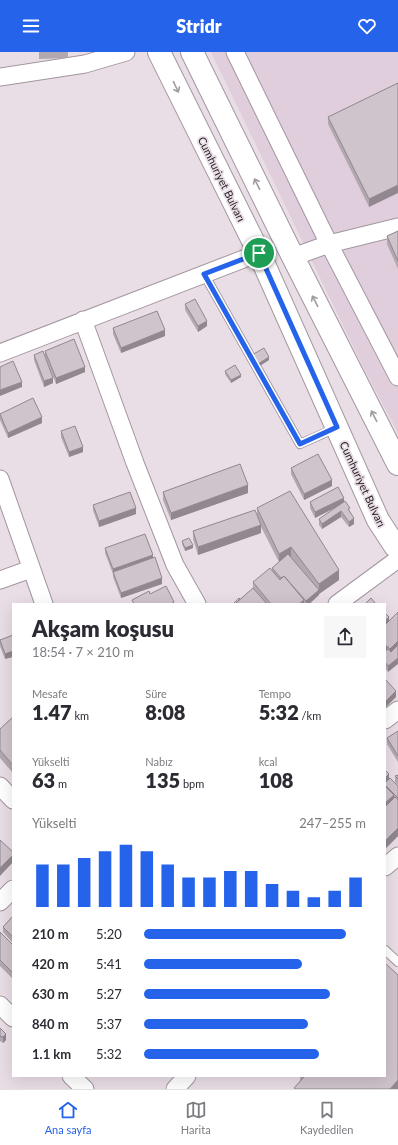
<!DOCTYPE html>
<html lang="tr">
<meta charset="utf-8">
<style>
body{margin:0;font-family:Lato,sans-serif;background:#f7f7f7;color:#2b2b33;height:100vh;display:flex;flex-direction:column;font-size:15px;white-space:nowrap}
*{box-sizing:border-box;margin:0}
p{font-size:13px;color:#7c7c81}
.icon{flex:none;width:22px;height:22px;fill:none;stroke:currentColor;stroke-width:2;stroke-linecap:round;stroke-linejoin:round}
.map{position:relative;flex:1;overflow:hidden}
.details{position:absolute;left:12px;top:551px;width:374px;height:474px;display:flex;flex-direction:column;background:#fff;border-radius:0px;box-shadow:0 4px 16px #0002}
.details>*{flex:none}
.pin{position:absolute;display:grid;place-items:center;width:34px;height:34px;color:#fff;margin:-17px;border:2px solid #fff;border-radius:50%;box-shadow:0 1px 4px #0007}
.round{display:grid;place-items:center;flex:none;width:42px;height:42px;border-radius:0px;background:#f7f7f7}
.headline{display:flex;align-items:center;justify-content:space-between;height:68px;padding:0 20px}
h1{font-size:22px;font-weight:800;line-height:30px}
.metrics{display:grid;grid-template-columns:repeat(3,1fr);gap:6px;height:68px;padding:4px 20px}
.metrics div{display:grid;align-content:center}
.metrics b{font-size:20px;font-weight:800}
.metrics small{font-size:11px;font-weight:400}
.metrics p{font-size:11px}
.chart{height:112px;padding:8px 20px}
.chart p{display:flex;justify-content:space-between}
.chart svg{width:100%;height:72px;margin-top:4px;stroke:#2563eb;stroke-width:6}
ul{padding:0 20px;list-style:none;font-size:13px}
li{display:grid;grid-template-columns:64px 48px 1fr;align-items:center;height:30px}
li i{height:10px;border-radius:5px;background:#2563eb}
header{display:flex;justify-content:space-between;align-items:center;height:52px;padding:0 20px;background:#2563eb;color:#fff;font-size:18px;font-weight:800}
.dock{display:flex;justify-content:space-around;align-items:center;height:56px;border-top:1px solid #e1e1e2;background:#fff;font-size:11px;color:#7c7c81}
.dock a{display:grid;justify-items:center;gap:2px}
.dock .current{color:#2563eb}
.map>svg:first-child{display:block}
.built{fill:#e1cedd}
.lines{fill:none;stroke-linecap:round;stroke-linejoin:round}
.lane-casing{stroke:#a2969f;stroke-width:10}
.street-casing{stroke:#a2969f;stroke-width:19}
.primary-casing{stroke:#a2969f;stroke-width:24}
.lane{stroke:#fff;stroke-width:8}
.street{stroke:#fff;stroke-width:17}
.primary{stroke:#fff;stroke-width:22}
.wall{fill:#b2a8af}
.shaded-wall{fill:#91888f}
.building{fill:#cfc3cc;stroke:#91888f}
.oneway{stroke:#9e9c9e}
.route-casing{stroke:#fff;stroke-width:8}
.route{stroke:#2563eb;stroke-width:5}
.labels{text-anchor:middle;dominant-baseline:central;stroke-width:3.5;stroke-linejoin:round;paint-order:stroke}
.street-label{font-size:11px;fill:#282427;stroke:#e9dde6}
</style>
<header><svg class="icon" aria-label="menu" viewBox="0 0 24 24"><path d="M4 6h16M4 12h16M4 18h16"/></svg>Stridr<svg class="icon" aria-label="heart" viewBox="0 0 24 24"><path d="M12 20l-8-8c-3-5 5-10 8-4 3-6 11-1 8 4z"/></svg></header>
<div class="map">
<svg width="398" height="1037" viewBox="0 0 398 1037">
<rect width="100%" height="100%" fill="#e9dde6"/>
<path class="built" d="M211,0H398V381L364,317Z"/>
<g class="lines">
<defs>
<path id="lane" d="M204,222L300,392L336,376
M385,898L398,910"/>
<path id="street" d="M235,0L329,192L398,325
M0,25L85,12L126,0
M293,205L329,192L398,175
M83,268L135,411L175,513L197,552
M0,301L259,201
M0,427L44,552
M0,528L31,517
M337,552L398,507
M385,668L398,658
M0,734L13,748
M385,815L398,804
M0,850L13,837
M0,953L13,966
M71,1024L85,1037
M175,1037L187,1024"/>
<path id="primary" d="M159,0L259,201L378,468L395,494
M192,0L293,205L398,412"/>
</defs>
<use href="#lane" class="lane-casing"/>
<use href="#street" class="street-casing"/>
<use href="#primary" class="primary-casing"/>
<use href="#lane" class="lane"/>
<use href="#street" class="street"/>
<use href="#primary" class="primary"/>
</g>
<path class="wall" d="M39,0H68V6L39,7Z
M398,31L369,155L328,72V65Z
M398,179V217L387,192V184Z
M185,252L207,274L198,280L185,258Z
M113,276L165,284L121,301L113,282Z
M45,299L85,320L56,332L45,304Z
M34,303L53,331L44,335L34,308Z
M252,303L269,308L258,315L252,306Z
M225,319L241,325L231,331L225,322Z
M0,362L42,371L8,386L0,368Z
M61,379L83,400L69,405L61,385Z
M291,416L332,434L304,448L291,422Z
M163,440L248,441L171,468L163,448Z
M310,450L344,451L350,459L354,472L349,475L341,465L322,477L319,473V467L339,454L315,466L310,456Z
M93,453L136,462L99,475L93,458Z
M257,456L339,528L319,542V543L309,552H233L240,547L253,536V530L272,518V516L279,510L260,473L261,481L198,503L193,487V479L257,463Z
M182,489L193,496L185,499L182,492Z
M105,496L153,506L162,532L121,546L113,525V522L105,501Z
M398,560L388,620L385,616V561L389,569Z
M13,583L5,607L0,594V588Z
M13,665L12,720L0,706V677Z
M398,679V710L387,692V686Z
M385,718L389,727L398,734V784L385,797Z
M398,723V733L395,730V724Z
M13,864V891L3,880V875Z
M0,880L13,893V927L0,914Z
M0,976L6,988L3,991L0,989Z
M300,1024H385L398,1037H294V1036L300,1029Z"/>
<path class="shaded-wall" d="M398,133V141L369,155V147Z
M207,269V274L198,280V274Z
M165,278V284L121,301V296Z
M269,305V308L258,315V312Z
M85,315V320L56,332V326Z
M241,323V325L231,331V328Z
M53,326V331L44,335V329Z
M22,330V335L0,344V338Z
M42,365V371L8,386V381Z
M83,395V400L69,405V400Z
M332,428V434L304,448V442Z
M248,433V441L171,468V461Z
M344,446V451L315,466V460Z
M136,456V462L99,475V469Z
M341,459V465L322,477V472Z
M354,466V472L349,475V470Z
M261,473V481L198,503V495Z
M193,493V496L185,499V496Z
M291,495V505L279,512V502Z
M153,503V508L113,520V522V517Z
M339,518V528L319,542V532Z
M162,526V532L121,546V541Z
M319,538V543L309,552H306V549Z
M304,548V552H299Z
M389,565V573L385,576V569Z
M398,589V595L390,603V597Z
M387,594V599L385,601V595Z
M13,599V605L5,607V602Z
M398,606V612L388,620V614Z
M396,639V645L385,656V650Z
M13,711V719L12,720V712Z
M389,722V730L385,733V726Z
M394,743V751L385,759V751Z
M398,776V784L385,797V789Z
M13,803V810L0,824V816Z
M6,982V988L3,991V985Z
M398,1028V1037H390Z"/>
<path class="building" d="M398,31V133L369,147L328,65Z
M398,179V209L387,184Z
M195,247L207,269L198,274L185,252Z
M157,259L165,278L121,296L113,276Z
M74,287L85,315L56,326L45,299Z
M264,296L269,305L258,312L252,303Z
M43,299L53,326L44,329L34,303Z
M13,309L22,330L0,338V315Z
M235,313L241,323L231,328L225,319Z
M33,346L42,365L8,381L0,362Z
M75,374L83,395L69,400L61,379Z
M318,402L332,428L304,442L291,416Z
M240,412L248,433L171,461L163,440Z
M338,435L344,446L315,460L310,450Z
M290,439L339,518L319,532L291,495L279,502L257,456Z
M130,440L136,456L99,469L93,453Z
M345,449L350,456L348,457L354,466L349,470L341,459L322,472L319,467Z
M255,458L261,473L198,495L193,479Z
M145,482L153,503L113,517L105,496Z
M189,486L193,493L185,496L182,489Z
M288,502L319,538L306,549L284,524L281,526L272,516Z
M155,505L162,526L121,541L113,520Z
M270,516L280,528L284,524L304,548L299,552H271L253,530Z
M166,534L174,550L171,552H134L132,548L149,539L150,542Z
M253,536L267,552H235Z
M239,546L240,547L235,552H233Z
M371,546L376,552H365Z
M398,560V589L390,597L387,594L385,595V573Z
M385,561L389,565L385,569Z
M13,583V599L5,602L0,588Z
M398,593V606L388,614L385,610V599L388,597L391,600Z
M385,627L396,639L385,650Z
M13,665V711L12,712L0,698V677Z
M398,679V704L387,686Z
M385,718L389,722L385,726Z
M398,723V727L395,724Z
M390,726L398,734V746L385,733V731Z
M385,734L394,743L385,751Z
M395,745L398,748V776L385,789V755Z
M0,788L13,800V803L0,816Z
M13,864V885L3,875Z
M0,880L13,893V921L0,908Z
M385,911L398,923V1028L390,1037H295L294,1036L304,1025L302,1024H385Z
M0,976L6,982L3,985L0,984Z"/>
<defs><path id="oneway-shaft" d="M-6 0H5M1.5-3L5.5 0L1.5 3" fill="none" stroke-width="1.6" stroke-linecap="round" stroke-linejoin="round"/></defs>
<g class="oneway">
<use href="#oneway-shaft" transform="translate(176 35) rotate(64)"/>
<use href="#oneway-shaft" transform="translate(257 132) rotate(-116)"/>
<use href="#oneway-shaft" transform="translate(315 249) rotate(-117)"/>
<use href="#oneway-shaft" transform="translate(374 364) rotate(-117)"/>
</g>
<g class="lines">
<defs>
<path id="route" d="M259,201L337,375L300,392L204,222Z"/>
</defs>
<use href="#route" class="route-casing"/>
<use href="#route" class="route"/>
</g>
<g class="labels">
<g class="street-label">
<text transform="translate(222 127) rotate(64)">Cumhuriyet Bulvarı</text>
<text transform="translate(363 432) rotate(65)">Cumhuriyet Bulvarı</text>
</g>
</g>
</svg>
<div class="pin" style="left:259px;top:201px;background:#1e9e55"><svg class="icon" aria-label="arrive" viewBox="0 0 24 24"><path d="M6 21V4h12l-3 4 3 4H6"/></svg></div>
<section class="details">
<div class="headline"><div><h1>Akşam koşusu</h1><p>18:54 · 7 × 210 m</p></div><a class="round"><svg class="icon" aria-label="share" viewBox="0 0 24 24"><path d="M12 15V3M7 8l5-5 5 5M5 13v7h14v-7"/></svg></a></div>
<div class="metrics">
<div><p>Mesafe</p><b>1.47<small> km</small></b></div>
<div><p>Süre</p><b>8:08</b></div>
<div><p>Tempo</p><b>5:32<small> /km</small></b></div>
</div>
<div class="metrics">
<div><p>Yükselti</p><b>63<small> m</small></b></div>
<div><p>Nabız</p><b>135<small> bpm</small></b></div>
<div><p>kcal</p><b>108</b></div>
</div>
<div class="chart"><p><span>Yükselti</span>247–255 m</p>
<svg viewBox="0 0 160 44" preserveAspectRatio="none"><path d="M5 44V18M15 44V18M25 44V14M35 44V10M45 44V6M55 44V10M65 44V18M75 44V26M85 44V26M95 44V22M105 44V22M115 44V30M125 44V34M135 44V38M145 44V34M155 44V26"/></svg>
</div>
<ul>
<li><b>210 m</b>5:20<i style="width:91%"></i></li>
<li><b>420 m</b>5:41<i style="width:71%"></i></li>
<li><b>630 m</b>5:27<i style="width:84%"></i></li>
<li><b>840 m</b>5:37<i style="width:74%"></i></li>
<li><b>1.1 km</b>5:32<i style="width:79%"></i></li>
</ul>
</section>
</div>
<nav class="dock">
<a class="current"><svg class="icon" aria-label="home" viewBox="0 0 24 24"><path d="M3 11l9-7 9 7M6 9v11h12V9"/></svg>Ana sayfa</a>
<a><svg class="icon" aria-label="map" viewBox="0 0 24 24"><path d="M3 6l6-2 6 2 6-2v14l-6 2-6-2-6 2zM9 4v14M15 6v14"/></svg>Harita</a>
<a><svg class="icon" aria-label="saved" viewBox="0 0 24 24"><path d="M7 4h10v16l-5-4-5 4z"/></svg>Kaydedilen</a>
</nav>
